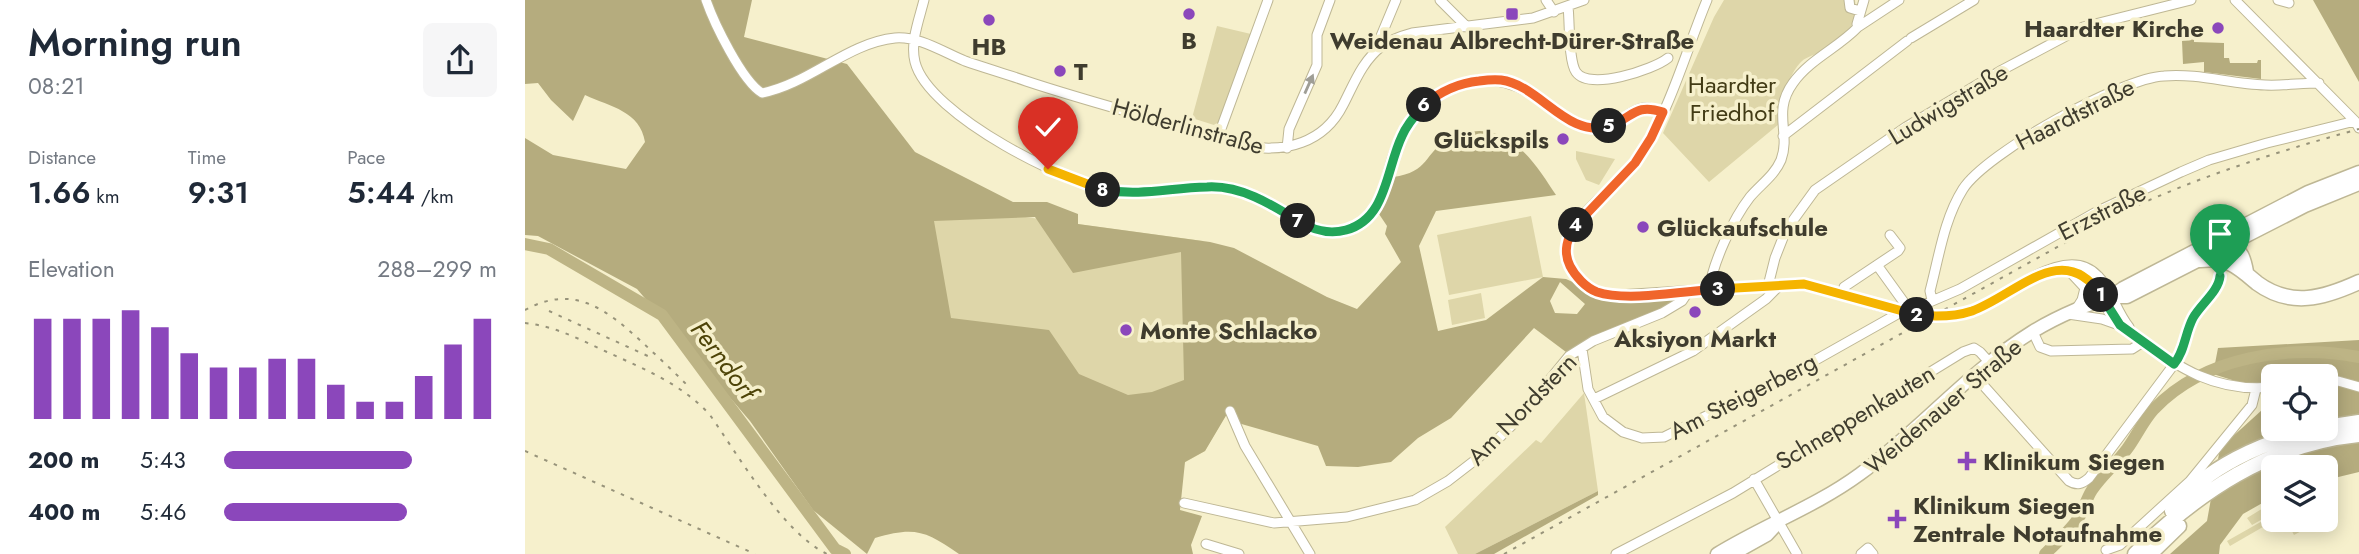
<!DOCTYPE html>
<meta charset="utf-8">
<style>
body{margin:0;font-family:Jost,sans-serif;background:#f6f6f7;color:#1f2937;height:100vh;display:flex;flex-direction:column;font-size:26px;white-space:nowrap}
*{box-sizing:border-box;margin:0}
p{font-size:23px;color:#747a83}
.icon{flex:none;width:38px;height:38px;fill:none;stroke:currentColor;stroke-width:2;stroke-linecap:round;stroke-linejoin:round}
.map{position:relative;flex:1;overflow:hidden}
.drawer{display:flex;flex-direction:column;background:#fff;width:525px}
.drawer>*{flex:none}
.tools{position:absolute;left:1736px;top:364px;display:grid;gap:14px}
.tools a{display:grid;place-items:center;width:77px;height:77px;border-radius:10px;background:#fff;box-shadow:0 4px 18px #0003;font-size:35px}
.pin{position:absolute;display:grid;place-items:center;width:60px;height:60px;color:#fff;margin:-72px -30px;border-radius:50% 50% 50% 0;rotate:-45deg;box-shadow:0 0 7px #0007}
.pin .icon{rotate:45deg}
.km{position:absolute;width:35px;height:35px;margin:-18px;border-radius:50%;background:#222;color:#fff;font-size:19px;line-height:35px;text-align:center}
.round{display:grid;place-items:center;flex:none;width:74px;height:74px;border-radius:10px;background:#f6f6f7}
.head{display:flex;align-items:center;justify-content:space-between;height:119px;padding:0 28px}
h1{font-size:38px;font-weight:600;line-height:52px}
.stats{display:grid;grid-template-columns:repeat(3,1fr);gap:10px;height:119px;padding:7px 28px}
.stats div{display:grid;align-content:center}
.stats b{font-size:30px;font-weight:600}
.stats small{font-size:19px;font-weight:400}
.stats p{font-size:19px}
.chart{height:196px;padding:14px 28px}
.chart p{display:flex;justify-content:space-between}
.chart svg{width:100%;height:126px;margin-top:7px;stroke:#8b47bb;stroke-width:6}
ul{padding:0 28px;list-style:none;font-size:23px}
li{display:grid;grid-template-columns:112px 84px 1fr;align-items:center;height:52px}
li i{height:18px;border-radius:9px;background:#8b47bb}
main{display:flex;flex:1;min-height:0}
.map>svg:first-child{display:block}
.green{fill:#ded6a9}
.forest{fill:#b5ac7e;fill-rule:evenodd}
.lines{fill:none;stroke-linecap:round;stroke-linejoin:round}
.river{stroke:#bdb485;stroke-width:12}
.minor-casing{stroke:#beb795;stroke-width:11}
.major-casing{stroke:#beb795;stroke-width:15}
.highway-casing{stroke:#beb795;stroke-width:17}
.minor{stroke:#fff;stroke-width:9}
.major{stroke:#fff;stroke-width:12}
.highway{stroke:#fff;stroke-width:14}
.rail{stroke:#97937a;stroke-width:2;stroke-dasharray:3.5 7;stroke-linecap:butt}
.minor-bridge-casing{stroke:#beb795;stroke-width:11;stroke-linecap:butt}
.minor-bridge{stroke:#fff;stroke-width:9}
.oneway{fill:#9f9e96}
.split-1-casing{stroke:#fff;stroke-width:14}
.split-2-casing{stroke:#fff;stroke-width:14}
.split-3-casing{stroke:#fff;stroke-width:14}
.split-4-casing{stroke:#fff;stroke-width:14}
.split-5-casing{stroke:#fff;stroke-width:14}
.split-6-casing{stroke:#fff;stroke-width:14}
.split-7-casing{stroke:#fff;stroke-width:14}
.split-8-casing{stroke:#fff;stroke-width:14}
.split-9-casing{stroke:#fff;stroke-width:14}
.split-1{stroke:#22a559;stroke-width:9}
.split-2{stroke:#f5b400;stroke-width:9}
.split-3{stroke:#f5b400;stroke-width:9}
.split-4{stroke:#f0652b;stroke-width:9}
.split-5{stroke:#f0652b;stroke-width:9}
.split-6{stroke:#f0652b;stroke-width:9}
.split-7{stroke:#22a559;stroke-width:9}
.split-8{stroke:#22a559;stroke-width:9}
.split-9{stroke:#f5b400;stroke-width:9}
.poi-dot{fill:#8b47bb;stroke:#f6f0cc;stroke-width:2.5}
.labels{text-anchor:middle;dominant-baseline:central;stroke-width:7;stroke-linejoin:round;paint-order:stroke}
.poi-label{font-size:24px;font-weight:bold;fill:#3f3c2e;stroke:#f6f0cc;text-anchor:start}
.park-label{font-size:24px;fill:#423b15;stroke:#f6f0cc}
.street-label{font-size:24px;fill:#3f3c2e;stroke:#f6f0cc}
.water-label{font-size:26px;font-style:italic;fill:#4e4408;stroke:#f6f0cc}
</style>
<main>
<section class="drawer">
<div class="head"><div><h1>Morning run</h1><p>08:21</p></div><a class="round"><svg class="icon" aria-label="share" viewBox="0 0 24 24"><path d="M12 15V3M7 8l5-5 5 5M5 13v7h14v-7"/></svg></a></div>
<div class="stats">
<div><p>Distance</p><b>1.66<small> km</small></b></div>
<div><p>Time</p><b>9:31</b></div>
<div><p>Pace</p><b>5:44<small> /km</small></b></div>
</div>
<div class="chart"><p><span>Elevation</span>288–299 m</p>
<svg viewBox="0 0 160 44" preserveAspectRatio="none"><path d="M5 44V9M15 44V9M25 44V9M35 44V6M45 44V12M55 44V21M65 44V26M75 44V26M85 44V23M95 44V23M105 44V32M115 44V38M125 44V38M135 44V29M145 44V18M155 44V9"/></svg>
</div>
<ul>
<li><b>200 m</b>5:43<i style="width:69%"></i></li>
<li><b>400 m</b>5:46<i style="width:67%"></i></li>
</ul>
</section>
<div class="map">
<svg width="1834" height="554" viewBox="0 0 1834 554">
<rect width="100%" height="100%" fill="#f6f0cc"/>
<path class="green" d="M1199,0H1330C1334,27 1317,41 1294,53C1288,55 1279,58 1275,63C1261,79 1257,103 1254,124L1184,182L1138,133L1189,17Z
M692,26L726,34L692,126L667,118Z
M1051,151L1090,159L1074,185L1061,180L1051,159Z
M357,182L440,209L678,241L702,413L680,451L657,464L424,445Z
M1006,216L1018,277L924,295L912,235Z
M956,293L960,318L927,325L923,300Z
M1059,393L1073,491L950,554H933L920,527L1011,440L1016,443Z
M1748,502V513L1727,525L1722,518Z
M1748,515L1750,520L1705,546L1702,541Z
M1761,520H1797L1769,535Z"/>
<path class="forest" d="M0,0H227L219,37L322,64L390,152L488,202H522L553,214V224L685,242L709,248L802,297L832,309L876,262L860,234L862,226L854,214L868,177C905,172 898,154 924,138C928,135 935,135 939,133C984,121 1010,163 1031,195L911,211L894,246L913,331L961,320L1018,277L1041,279L1095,303L1151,299L1141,309L1095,326L1041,352L1009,328L926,418L893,438L866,462L833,467L801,466L793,446L713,423L702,414L680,451L660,462L655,510L677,516L666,545L668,554H434C401,531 390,526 350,538L342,554L288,510L225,421L112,289L13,236L0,235V138L28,155L101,169L120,142C115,111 86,107 60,95L48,121L26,100L13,83L0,84ZM510,217L548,273L656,252L659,380L627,392L603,395L554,374L524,330L426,318L409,221ZM1035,282L1060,304L1052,314L1030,313L1025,301Z
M1788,0H1834V82Z
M1669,39V42L1699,43V58H1704L1705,63H1732L1733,60H1736V79L1679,72V62L1658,64L1657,41Z
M1834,340V472L1801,480V467H1748V497L1718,514L1695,545L1694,554H1645L1682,521L1695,448L1748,400V429H1801V376H1748V387L1726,386L1688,374L1693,348Z
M1073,491V495L969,554H950Z"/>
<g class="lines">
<path class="river" d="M0,244L24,249L137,315L310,549L320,554
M1520,554C1531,543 1544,532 1553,519C1559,510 1561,499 1567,490C1577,475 1591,464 1602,449C1611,437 1618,421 1629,409C1680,356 1764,344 1834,357"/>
<defs>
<path id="minor" d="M181,0C189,23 217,81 237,93C284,84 322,43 370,38C394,36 418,52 440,61C460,68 481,74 501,81C573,105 648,123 721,146C760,153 799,143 818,105C829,84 837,61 857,46C866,39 876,36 887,33L1008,18L1059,0
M399,0C394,20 385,42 390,62C403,115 547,188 599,193C634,196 669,182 704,189C714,191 725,194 734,199C760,211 786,237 816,232C853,225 858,189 867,159C875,135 889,109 912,95C948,72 985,77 1019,102C1033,112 1048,125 1065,128C1092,132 1100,111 1118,108C1125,107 1132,110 1138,112
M915,0L942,27
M1021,0L1029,12
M1182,0C1160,53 1145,113 1111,161C1095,184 1043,219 1041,246C1040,265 1053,286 1071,292C1078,294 1086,294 1093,295L1266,284L1290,286
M1324,0L1325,8L1335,11
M1710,0L1830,121L1834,128
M1753,0L1764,3
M1043,7C1045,22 1043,60 1051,72C1064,91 1128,70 1143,58
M1333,27L1374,0
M1386,38L1449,0
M856,46V36L871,0
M1258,136L1382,41
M693,137L743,0
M762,148L764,129L792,65V35L805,0
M1352,265L1383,308
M1526,270C1576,270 1566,294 1593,323C1598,328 1604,331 1610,336C1653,368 1692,393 1748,387
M1547,274L1560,288L1557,300L1552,308
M1243,286L1250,258L1261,230L1290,190L1381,127L1477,70L1558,27L1666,0
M1319,287L1373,251L1375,248L1365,235
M1184,290C1188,262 1208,219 1225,197C1236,184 1249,176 1256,160C1266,133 1247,112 1268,83C1285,59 1313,48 1333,27L1332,24L1339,0
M1407,300L1405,291C1414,257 1419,219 1438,189C1461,153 1596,78 1639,76C1673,73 1706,84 1740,85C1758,86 1776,83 1794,83
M1453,308C1485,295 1541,242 1573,276C1587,290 1591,311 1604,327
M1543,314L1577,319L1594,325
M1508,332L1515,347L1526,351L1607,349L1618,342
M1057,349L1063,389L1078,417L1098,432L1117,438L1139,437L1264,375L1383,308L1393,307L1435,289L1573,211L1656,172L1684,160L1742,143L1830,121
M1450,376L1544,481C1552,486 1557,484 1564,478L1656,355L1668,318L1691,288L1695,276
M1801,382L1813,381L1834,387
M1069,399L1168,351L1241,299L1255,285
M705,411L720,446L785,554
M1229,479L1272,554
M659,503L749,523L822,517L890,500L923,481L958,454L991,421L1044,356L1068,341L1137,313L1157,301L1163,292
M681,544L714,554
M1581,550L1595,545L1665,481L1727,405L1731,389
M1091,554L1208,493L1438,352L1449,348L1455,352L1465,363
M1336,554L1343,548L1348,554"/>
<path id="major" d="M1586,297H1602L1780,206L1834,184
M1192,554C1239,525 1290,507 1335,474C1395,430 1444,371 1507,332C1520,324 1536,316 1550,310C1567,303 1583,300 1598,288L1783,192L1834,172
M1208,554L1242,535L1253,523"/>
<path id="highway" d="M1675,260C1703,257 1712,266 1732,283C1766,308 1799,298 1834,282
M1706,262L1704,245C1716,249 1719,260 1721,272
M1801,427L1834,422
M1647,511C1679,467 1739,442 1791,429
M1610,554C1673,492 1744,444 1834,435
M1625,554L1654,526"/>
</defs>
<use href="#minor" class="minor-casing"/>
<use href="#major" class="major-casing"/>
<use href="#highway" class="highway-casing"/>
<use href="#minor" class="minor"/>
<use href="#major" class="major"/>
<use href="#highway" class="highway"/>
<path class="rail" d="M0,310C49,283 82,310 117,342C132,356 147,370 161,384
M24,311L125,357
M0,323C30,326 56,340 82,352C119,369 157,384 185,415C213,455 258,533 302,554
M0,451L230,554
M979,554L1581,220C1663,180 1747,153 1834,129"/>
<defs>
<path id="minor-bridge" d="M1290,286C1341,300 1400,330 1453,308"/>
</defs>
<use href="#minor-bridge" class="minor-bridge-casing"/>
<use href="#minor-bridge" class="minor-bridge"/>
</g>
<defs><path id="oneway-solid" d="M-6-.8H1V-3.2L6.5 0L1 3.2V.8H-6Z" transform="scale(1.75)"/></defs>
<use class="oneway" href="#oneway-solid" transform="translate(784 84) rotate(-66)"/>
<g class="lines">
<defs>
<path id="split-1" d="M1576,295L1595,325L1649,364C1660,351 1660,333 1668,318C1675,305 1694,291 1695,276"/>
<path id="split-2" d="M1392,315C1411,317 1429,317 1447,311C1491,295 1538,238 1576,295"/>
<path id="split-3" d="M1193,289L1279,284L1392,315"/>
<path id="split-4" d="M1051,225C1042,237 1038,252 1045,266C1050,276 1061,288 1072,292C1102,302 1160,291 1193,289"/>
<path id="split-5" d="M1051,225L1110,163L1126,138L1138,112C1108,103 1109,118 1084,126"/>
<path id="split-6" d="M899,105C916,91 933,83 954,81C961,80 969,79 976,80C1015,85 1042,139 1084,126"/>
<path id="split-7" d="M773,221C788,230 803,235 821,230C862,219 861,169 877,136C882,124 891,114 899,105"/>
<path id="split-8" d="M578,190C618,196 643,188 682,187C715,185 746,204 773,221"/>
<path id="split-9" d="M523,169L578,190"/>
</defs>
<use href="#split-1" class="split-1-casing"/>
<use href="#split-2" class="split-2-casing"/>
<use href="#split-3" class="split-3-casing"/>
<use href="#split-4" class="split-4-casing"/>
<use href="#split-5" class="split-5-casing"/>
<use href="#split-6" class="split-6-casing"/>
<use href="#split-7" class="split-7-casing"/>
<use href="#split-8" class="split-8-casing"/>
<use href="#split-9" class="split-9-casing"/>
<use href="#split-1" class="split-1"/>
<use href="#split-2" class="split-2"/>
<use href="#split-3" class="split-3"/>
<use href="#split-4" class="split-4"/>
<use href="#split-5" class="split-5"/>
<use href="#split-6" class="split-6"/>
<use href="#split-7" class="split-7"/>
<use href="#split-8" class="split-8"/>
<use href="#split-9" class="split-9"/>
</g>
<g class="poi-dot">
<circle cx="664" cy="14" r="7"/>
<rect x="980" y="7" width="14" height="14" rx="3.5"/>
<circle cx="464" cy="20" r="7"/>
<circle cx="1693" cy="28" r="7"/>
<circle cx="535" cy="71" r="7"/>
<circle cx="1038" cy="139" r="7"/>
<circle cx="1118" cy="227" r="7"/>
<circle cx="1170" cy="312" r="7"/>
<circle cx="601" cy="330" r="7"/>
<path d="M1438.5 450.5h7v7h7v7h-7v7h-7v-7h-7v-7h7z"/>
<path d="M1368.5 508.5h7v7h7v7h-7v7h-7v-7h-7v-7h7z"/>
</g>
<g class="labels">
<g class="poi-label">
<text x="1679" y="28" text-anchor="end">Haardter Kirche</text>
<text x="664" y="40" text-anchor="middle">B</text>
<text x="987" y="40" text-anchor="middle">Weidenau Albrecht-Dürer-Straße</text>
<text x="464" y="46" text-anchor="middle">HB</text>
<text x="549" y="71">T</text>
<text x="1024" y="139" text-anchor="end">Glückspils</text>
<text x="1132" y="227">Glückaufschule</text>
<text x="615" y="330">Monte Schlacko</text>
<text x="1170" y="338" text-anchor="middle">Aksiyon Markt</text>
<text x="1458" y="461">Klinikum Siegen</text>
<text x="1388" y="505">Klinikum Siegen<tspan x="1388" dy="28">Zentrale Notaufnahme</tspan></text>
</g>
<g class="park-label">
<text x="1207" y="84">Haardter<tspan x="1207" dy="28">Friedhof</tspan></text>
</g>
<g class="street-label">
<text transform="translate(1423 104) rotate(-31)">Ludwigstraße</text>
<text transform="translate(1550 114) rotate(-27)">Haardtstraße</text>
<text transform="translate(663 126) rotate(15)">Hölderlinstraße</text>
<text transform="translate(1577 212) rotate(-27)">Erzstraße</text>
<text transform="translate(1218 396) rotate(-27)">Am Steigerberg</text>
<text transform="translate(1418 406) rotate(-40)">Weidenauer Straße</text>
<text transform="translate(997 409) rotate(-46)">Am Nordstern</text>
<text transform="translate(1330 417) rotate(-31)">Schneppenkauten</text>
</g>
<g class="water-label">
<text transform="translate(199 360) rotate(53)">Ferndorf</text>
</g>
</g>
</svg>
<div class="tools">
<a><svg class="icon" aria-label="locate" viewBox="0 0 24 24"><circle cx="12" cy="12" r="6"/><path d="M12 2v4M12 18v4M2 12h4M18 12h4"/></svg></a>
<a><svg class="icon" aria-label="layers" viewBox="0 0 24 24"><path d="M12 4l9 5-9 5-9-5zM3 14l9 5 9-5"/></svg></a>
</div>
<div class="pin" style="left:1695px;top:276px;background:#1e9e55"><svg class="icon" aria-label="arrive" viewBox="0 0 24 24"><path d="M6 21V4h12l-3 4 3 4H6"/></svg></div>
<div class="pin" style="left:523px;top:169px;background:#d93025"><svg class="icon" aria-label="check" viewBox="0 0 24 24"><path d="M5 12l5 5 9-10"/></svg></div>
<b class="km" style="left:1576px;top:295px">1</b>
<b class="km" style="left:1392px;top:315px">2</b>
<b class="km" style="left:1193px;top:289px">3</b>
<b class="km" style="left:1051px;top:225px">4</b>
<b class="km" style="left:1084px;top:126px">5</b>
<b class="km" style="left:899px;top:105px">6</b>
<b class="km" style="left:773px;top:221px">7</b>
<b class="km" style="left:578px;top:190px">8</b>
</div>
</main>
